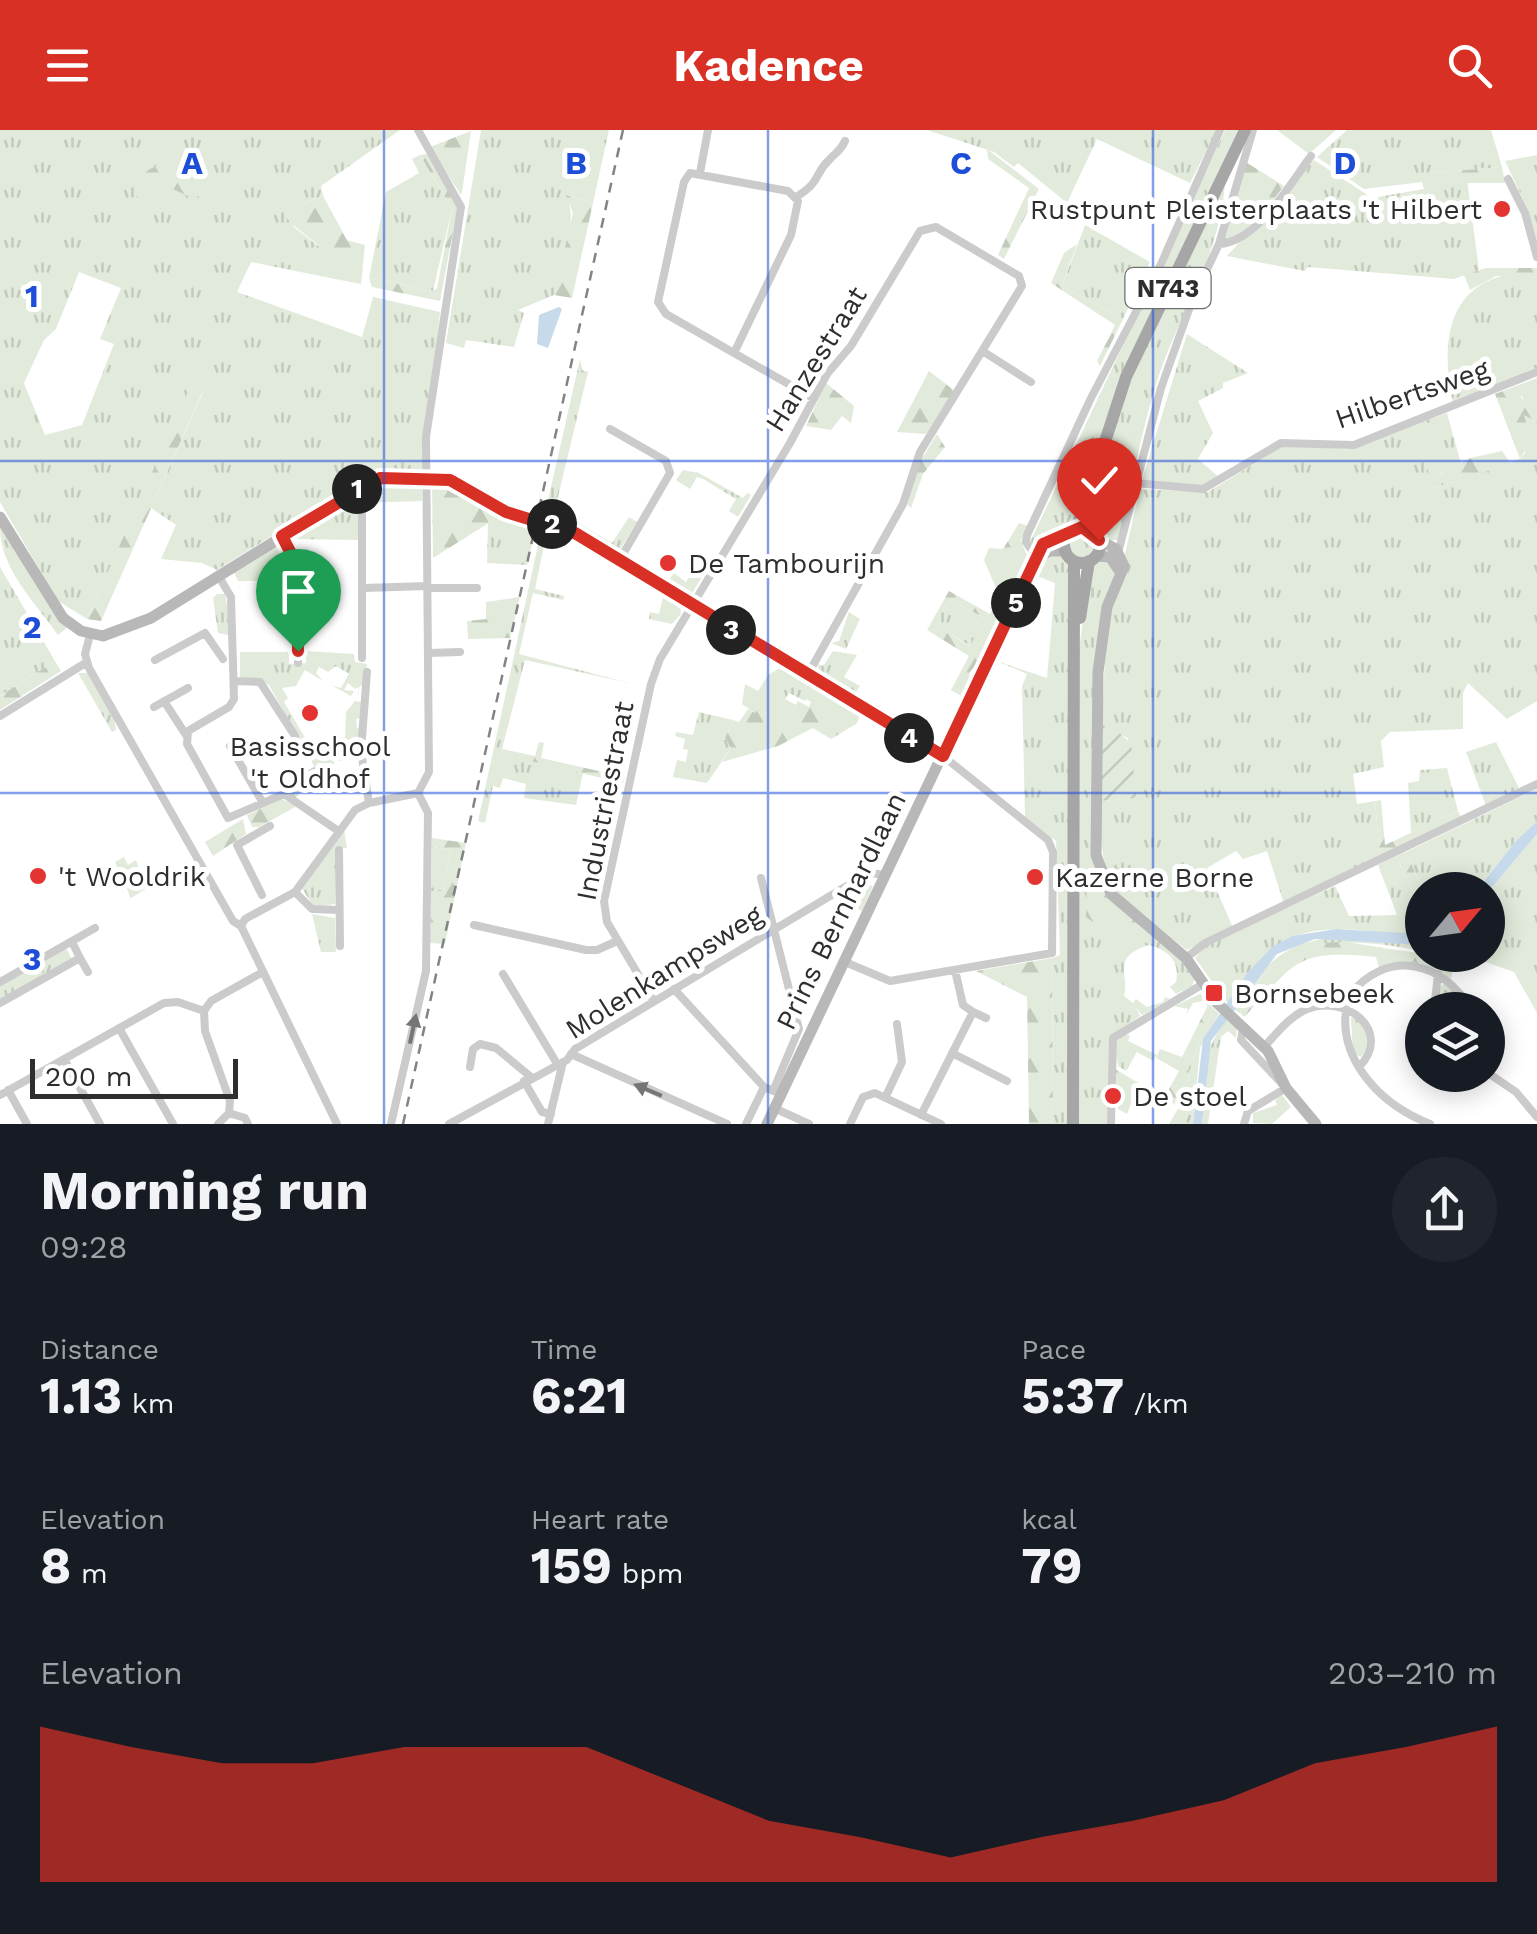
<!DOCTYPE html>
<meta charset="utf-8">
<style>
body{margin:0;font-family:"Work Sans",sans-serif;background:#20242c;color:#f1f3f6;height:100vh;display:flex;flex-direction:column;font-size:38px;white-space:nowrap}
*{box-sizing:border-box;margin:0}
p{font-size:32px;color:#9ea1a6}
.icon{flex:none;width:55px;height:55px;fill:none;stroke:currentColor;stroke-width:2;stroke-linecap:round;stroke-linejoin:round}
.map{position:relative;height:994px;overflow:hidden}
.drawer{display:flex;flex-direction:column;background:#171b24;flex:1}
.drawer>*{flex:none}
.needle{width:65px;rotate:61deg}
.fabs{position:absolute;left:1405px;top:742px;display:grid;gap:20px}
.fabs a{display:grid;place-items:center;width:100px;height:100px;border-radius:50%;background:#171b24;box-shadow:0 5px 25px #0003;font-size:50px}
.scale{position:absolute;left:30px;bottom:25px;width:208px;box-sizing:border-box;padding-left:10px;border:5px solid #2e2e2e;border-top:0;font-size:28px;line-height:35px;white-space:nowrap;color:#2e2e2e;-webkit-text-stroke:8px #fff;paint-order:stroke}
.pin{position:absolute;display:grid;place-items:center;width:85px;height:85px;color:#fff;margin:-102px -42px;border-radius:50% 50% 50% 0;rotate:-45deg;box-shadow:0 0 10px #0007}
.pin .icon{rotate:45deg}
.km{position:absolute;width:50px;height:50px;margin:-25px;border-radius:50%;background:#222;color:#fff;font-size:28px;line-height:50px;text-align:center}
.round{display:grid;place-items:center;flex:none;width:105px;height:105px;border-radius:52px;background:#20242c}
.overview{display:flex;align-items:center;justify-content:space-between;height:170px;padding:0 40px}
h1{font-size:55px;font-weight:700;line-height:75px}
.metrics{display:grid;grid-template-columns:repeat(3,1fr);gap:15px;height:170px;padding:10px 40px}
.metrics div{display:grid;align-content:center}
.metrics b{font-size:50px;font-weight:700}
.metrics small{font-size:28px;font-weight:400}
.metrics p{font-size:28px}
.chart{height:280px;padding:20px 40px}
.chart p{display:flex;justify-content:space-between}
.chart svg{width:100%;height:180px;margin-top:10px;fill:#d93025;opacity:.7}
header{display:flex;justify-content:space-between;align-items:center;height:130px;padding:0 40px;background:#d93025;color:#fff;font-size:45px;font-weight:700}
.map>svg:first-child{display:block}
.grass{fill:url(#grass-tufts);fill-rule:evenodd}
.forest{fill:url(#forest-firs);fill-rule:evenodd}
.garden{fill:url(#garden-furrows)}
.water{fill:#c7daeb}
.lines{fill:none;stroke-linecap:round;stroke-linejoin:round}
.street{stroke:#cbcbcb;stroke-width:8}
.secondary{stroke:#b8b8b8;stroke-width:11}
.primary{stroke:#a6a6a6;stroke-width:12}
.rail{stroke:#838383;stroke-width:2.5;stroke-dasharray:10 8;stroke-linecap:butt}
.oneway{fill:#757575}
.route-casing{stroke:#fff;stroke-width:20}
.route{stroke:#d93025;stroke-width:12}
.grid{fill:none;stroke:#1d4ed8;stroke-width:2.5;stroke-opacity:0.55}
.poi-dot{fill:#e33432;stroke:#fff;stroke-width:4}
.labels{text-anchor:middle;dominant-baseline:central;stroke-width:10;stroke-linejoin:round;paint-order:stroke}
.shield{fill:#fff;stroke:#6d6d6d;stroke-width:2.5}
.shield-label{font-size:25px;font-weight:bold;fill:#2e2e2e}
.poi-label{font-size:28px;fill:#2e2e2e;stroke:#fff;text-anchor:start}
.street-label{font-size:28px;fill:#2e2e2e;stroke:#fff}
.grid-label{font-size:32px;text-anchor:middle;font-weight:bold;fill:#1d4ed8;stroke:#fff;stroke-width:10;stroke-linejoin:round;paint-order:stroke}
</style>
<header><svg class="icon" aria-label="menu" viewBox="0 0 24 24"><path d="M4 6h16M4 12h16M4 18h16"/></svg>Kadence<svg class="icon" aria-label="search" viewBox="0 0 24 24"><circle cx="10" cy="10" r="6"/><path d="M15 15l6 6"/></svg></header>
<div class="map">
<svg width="1537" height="994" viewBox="0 0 1537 994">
<defs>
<pattern id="grass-tufts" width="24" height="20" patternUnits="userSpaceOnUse" patternTransform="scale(2.5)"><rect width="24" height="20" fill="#e2ebdb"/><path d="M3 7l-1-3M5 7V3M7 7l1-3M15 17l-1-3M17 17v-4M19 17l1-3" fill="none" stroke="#c2cabc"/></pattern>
<pattern id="forest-firs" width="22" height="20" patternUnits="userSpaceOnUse" patternTransform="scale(2.5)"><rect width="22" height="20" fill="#e2ebdb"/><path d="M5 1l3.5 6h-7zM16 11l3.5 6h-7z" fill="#c2cabc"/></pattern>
<pattern id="garden-furrows" width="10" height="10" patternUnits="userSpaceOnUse" patternTransform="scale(2.5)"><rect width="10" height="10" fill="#e2ebdb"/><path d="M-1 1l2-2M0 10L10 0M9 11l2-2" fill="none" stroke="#c2cabc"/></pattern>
</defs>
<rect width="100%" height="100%" fill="#fff"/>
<path class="grass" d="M0,0H400L321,56L323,66L299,75L294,97L327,123L329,137L325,147L251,132L237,162L362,207L373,167L440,182L424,337L420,342L366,347L217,440L202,433L161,429L176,395L151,378L203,262L191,257L87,489L58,471L0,372ZM79,142L121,158L100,209L114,214L82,295L45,305L24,253L44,210L56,199Z
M481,0H609L593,73L567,65C578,99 563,132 554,165L518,180L524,183L514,217L466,210L464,218L446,213Z
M927,0H1217L1190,53L1097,9L1067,73L1018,33L1014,37L994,22Z
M1225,0H1238L1119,249L1075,395L1033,418L1030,412Z
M1277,0H1336L1309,24Z
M1347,0H1491L1502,37L1428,43L1445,53L1467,49L1479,140L1454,149L1308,137L1305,141L1227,126L1314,30L1372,68L1424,59L1422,52L1364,59L1317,27Z
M420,25L452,79L433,161L369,148L386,62L419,43L412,29Z
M1537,25V114L1527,78L1505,31Z
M1225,50C1222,121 1181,180 1159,245C1141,299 1133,355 1118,410L1106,411L1098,401L1105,327L1118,278Z
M1085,95L1150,132L1123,189L1062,156Z
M1516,143L1537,145V241L1453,275C1441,216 1444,153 1516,143Z
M1187,204L1248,243L1223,253V258L1198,271L1213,303L1198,329L1221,349L1198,358L1141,353Z
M580,229L582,240L588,242L555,379L612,413L629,387L637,392L619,421L573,396L544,388Z
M1537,248V278L1526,274L1519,261L1521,254Z
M1447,283L1461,334L1439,344L1428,315L1422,317L1434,358L1520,329L1525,323L1524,284L1537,292V571L1507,589L1468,553L1463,563V599L1390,602L1381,611L1384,637L1353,644L1357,674L1375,671L1380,728L1284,774L1267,721L1243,729L1236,721L1207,738L1233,798L1187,820C1115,765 1101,766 1099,671L1135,668L1128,608L1098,594L1103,518L1140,359L1208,362L1285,315L1348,319Z
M683,340L699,343L743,368L747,363L751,365L738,387L729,381L736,369L703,349L697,347L690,359L676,350Z
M391,353H422V371L358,373V410L287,409L372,357Z
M503,384L537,394L527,435L487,433L488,393Z
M0,397L53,482L68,497L58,505C35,472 0,439 0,397Z
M1068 414a14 14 0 1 1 28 0a14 14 0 1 1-28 0Z
M541,401H547L535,459L564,466L563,470L533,463L519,524L629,553L525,530L501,623L583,643L576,675L524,668L526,654L503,648L500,658L493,656L485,693L478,691Z
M276,414L286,416L295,437H289V451H238L233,440Z
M1046,425L1064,426L1070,433L1069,994H1053L1052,828L1060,825L1056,711L1025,687L1022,556L1027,544L997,531L1047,548L1055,453L1034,445Z
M1106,429L1118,443L1108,463L1095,738L1087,745L1093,788L1122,797L1135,811L1153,807L1182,827L1195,848L1192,856L1176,864L1170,857L1176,852C1180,831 1169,821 1149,815C1110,827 1130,844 1124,866L1133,873L1136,869L1147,877L1163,872L1165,867L1170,869L1142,885L1136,878L1140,886L1110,907L1108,994H1078L1079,520L1090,437Z
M0,437L55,531L0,566Z
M694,440L703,445L691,465L666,454L674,443L686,452Z
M217,464H225L233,506L218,503L213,468Z
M664,464L680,473L681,484L672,494L649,489L650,482L659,484Z
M950,470L985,488L971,516L941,499L940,484Z
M849,482L860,489L846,519L831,513L839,511Z
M306,521L354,524L355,532L367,534L366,555L360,556L357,569L359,557L355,559L348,553L344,560L354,561L351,566L331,555L341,558L349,544L336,536L328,542L319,537L316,543L323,551L305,540L296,556L282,558L288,568L284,572L316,626L325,625V637L318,643L269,555L240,549V522H295L289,525V534L306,533Z
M833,521L857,525L844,547L860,556L852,569L818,546V534L823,536Z
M783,536L814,556L805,571L789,563L785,569L796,575L791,583H755L742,574L745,554L758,561L768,545Z
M78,543H90L114,587L116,600L112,602Z
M699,582L733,590L725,608L731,618L707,653L673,647L677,630L686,632L688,620L683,619L685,609L675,606L676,602L693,605Z
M1496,612L1520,660L1486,676L1466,622Z
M1447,638L1458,681L1411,703L1408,653L1419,651L1420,640Z
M1537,659V691L1515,712L1477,760H1423L1406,722Z
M344,699L347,718H337L335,774L314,777L301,757Z
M1537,704V883L1514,842L1466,825H1488V786L1499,774L1498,763L1488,777V762Z
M432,717L450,720L443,761H431Z
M1396,726L1422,781V804C1402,807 1381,802 1360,800C1288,795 1265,816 1228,874L1195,828L1205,816L1335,756L1349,786L1397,785L1378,735Z
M312,784L335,788L336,822H321Z
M1336,808L1422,815V821C1348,807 1276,800 1240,883L1233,879C1261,839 1283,810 1336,808Z
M66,818L72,829L0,869V855Z
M1443,854L1450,856L1467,880H1440L1439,859Z
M1200,864L1219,884L1200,918L1193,994H1186L1189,937L1212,882L1203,871L1193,873L1186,885L1188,879L1174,876Z
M1225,888L1237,898L1236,908L1228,901L1221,907L1208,994H1202L1208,921Z
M1351,888H1357C1367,900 1371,914 1361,927L1353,923Z
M1125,904L1130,906L1128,911L1157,925L1153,931L1137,922L1126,941L1118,936L1115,913Z
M1115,939L1164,968L1160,975L1136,961L1127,984L1118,979Z
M1282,965L1291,977L1272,994L1253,993V983L1277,975L1275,970Z"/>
<path class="forest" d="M471,1L462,62L461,65L430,17Z
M987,19L1039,59L1004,129L998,125L1029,58L988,29Z
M427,24L458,75L440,171L372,157L369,148L433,161L437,158L452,79L420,25Z
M164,31L175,33L167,46L171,49L207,44L213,48L214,56L207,64L192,68L162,54L144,82L135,61L147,41Z
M1244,31L1284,56C1269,75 1248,105 1223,110Z
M1502,37L1505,53H1433L1427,43Z
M566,65L593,73L572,168L554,165L573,83Z
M323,66L347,110L365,115L361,154L325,147C337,117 302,108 286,87L299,75Z
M1077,114L1062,156L1123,189L1100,236L1097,231L1115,195L1051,153L1064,123Z
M1486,138H1537V145L1496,146L1470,160L1464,145Z
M929,241L955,261L926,304L897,302Z
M826,253L854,276L851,293L842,286L831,300L806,296Z
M1521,254V268L1537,278V292L1524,285L1531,310L1520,329L1495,264Z
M190,257L203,261L101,491L87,489Z
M937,304L945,317L923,344L911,378L907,374L917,337Z
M1428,314L1440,344L1470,328L1502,321L1511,334L1433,358L1421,317Z
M432,353L452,354L503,384L433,428Z
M1019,393L1028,396L1021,410L1029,431L991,515L970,542L965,568L951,560L969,526L927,500L949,461L990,484L999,465L984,430L989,418L1003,419ZM950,470L985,488L970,516L941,499L940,484Z
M520,467L510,508L468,509L467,491L486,489V472Z
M55,531L61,541L0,580V566Z
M814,556L860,585L856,594L831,609L813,598L778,616L722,632L731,618L725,608L733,590L739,592L748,579L755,583L759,578L770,576L791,583L798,571L809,577L811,572L806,569Z
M355,571L361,572V588L356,589L357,598L362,597L357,629L334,631V642L305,656L296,668L288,662L291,657L325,637L321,618L336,605L345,609L346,582Z
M539,612L544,613L541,628L625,647L623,653L501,624L502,619L535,626Z
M282,669L297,676L259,697H252L247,685Z
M1381,670L1385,715L1458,681L1461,687L1380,728L1375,671Z
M243,689L246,704L213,726L205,712Z
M432,708L466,713L445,814L430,813L431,761H443L450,720L432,717Z
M1406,722L1423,760L1422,781L1396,726Z
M124,727L128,735L136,730L144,754L157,744L160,750L131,768L115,732Z
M1095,738L1110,768L1153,807V814L1135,811L1122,797L1109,803L1086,787L1087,744Z
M861,754L873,756L862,781L838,768Z
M1346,812C1385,818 1419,825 1456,825L1451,849C1429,832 1405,826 1379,838L1376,827C1294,819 1297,832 1244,887L1240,883C1260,837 1296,810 1346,812Z
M1052,828L1053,994H1029L1027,867L976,841Z
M1208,875L1212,882L1189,937L1186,994H1169L1179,977L1164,968L1179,941L1156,928L1160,919L1182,927Z"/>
<path class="garden" d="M1098,594L1115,599L1131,613L1136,668L1099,671Z"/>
<path class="water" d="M559,177L562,179L548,218L537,214L539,185Z
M1537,691V704L1488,762L1477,760L1515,712Z
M1336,799L1422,804V815L1315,809L1277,824L1211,911L1202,994H1193L1203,909L1248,842L1272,817L1292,806Z"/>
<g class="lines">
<path class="street" d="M690,43L788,61L798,71L791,105L734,223L666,184L658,172L684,52Z
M700,43L708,0
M1508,49L1525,83L1537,127
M796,67C822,51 814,44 829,30C836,22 840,22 845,11
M1219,114C1257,112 1290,54 1311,26
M984,222L1031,252
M734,223L813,268
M610,299L666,331L670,343L619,431
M1134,353L1203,359L1281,313L1354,315L1537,242
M362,377V528
M282,406L297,435L298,533
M1118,423L1161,258L1192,171L1219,114L1253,0
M1037,428L1026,412L1027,405L1091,268L1161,134L1220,0
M218,445L231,467L234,569L229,577L188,601L187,614L228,688L284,664L337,700
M363,458L428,456
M428,458H477
M90,505L85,524L89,538L233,791L241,796L337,994
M429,523L460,522
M155,530L205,503L223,529
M367,542L361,621L369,673
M234,551L260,552L295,606
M164,571L186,605
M154,577L188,558
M0,586L87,532
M230,616L263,673
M418,663L429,642L426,307L461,77L418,0
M284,664L291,654L315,641
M339,720L340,816
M761,748L799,899L773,961
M295,762L312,779L339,780
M262,765L237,715L270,696
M474,795L586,820H597L617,811
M241,796L245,789L295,762L355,680L369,673L418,663
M80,828L88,842
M1186,828L1205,813L1537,654
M845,832L890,851L1052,823L1053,722L1048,710L943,626
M955,840L963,875L973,882
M503,844L556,932
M0,852L95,798
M674,859L764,957L777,962
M654,871L607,792L604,771L651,554L660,529L790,313L827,244L851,216L920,101L936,97L1019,146L1022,156L920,322L903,374L807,546
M0,873L80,828L72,812
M1434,880L1438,844
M119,898L173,994
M1243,898L1241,910L1286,958L1248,981L1244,994
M1264,917C1277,903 1289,887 1307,879C1345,864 1394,900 1359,937
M952,923L1007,951
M571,924L727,994
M64,929L100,994
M470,937L473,919L480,914L496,918L531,947
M1488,943L1516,962L1537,987
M524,951L542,982L551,984
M8,960L27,994
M0,965L164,873L178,872L204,881
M886,966L902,932L897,894
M774,978L809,994
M229,983L245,988L248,994
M921,985L973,882L986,888
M218,994L229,983L230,971L205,901L204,881L211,871L263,842
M391,994L426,841L428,683L418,663
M449,994L567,930L575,919L845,757L870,743L886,745
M548,994L563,932
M746,994L764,957
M850,994L863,967L875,963L941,994
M1111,994L1113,908L1203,854
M1430,994C1377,973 1332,924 1349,866C1386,818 1443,830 1471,880"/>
<path class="secondary" d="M0,387L63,488L81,501L103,506L151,488L374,350L444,348L506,382L575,403L943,626
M1099,410L1116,419L1124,436L1107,477L1098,542L1096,725L1111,764L1186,828L1217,873L1268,921L1286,958L1316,994
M1096,426L1110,427L1120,442
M1037,428L1050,421H1066
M767,994L1040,419L1048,411L1067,406"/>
<path class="primary" d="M1064 415a18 18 0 1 1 36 0a18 18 0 1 1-36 0Z
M1077,398L1126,247L1245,0
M1093,400L1099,343
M1080,488L1089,431
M1073,994L1074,431"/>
<path class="rail" d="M403,994L623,0"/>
</g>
<defs><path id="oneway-solid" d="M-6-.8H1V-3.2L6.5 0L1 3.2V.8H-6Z" transform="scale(2.5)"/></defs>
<g class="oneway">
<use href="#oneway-solid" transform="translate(413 899) rotate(-78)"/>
<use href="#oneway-solid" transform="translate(648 960) rotate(-157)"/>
</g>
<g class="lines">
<defs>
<path id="route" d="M298,521L297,435L282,406L380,348L450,350L506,382L575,403L943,626L1043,414L1082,397L1099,410"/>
</defs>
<use href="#route" class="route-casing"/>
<use href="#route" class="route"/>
</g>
<path class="grid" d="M384,0V994M768,0V994M1153,0V994M0,331H1537M0,663H1537"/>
<g class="poi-dot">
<circle cx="1502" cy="79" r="10"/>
<circle cx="668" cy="433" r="10"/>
<circle cx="310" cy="583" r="10"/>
<circle cx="38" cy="746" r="10"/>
<circle cx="1035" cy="747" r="10"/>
<rect x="1204" y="853" width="20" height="20" rx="5"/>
<circle cx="1113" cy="966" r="10"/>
</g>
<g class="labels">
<rect class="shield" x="1125.5" y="138" width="85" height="40" rx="8"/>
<g class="shield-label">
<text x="1168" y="158">N743</text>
</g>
<g class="poi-label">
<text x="1482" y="79" text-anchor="end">Rustpunt Pleisterplaats 't Hilbert</text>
<text x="688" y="433">De Tambourijn</text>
<text x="310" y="616" text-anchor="middle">Basisschool<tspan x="310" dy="32">'t Oldhof</tspan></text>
<text x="58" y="746">'t Wooldrik</text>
<text x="1055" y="747">Kazerne Borne</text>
<text x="1234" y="863">Bornsebeek</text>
<text x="1133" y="966">De stoel</text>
</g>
<g class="street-label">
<text transform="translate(816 229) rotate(-58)">Hanzestraat</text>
<text transform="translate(1412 264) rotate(-19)">Hilbertsweg</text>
<text transform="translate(605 671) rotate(-79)">Industriestraat</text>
<text transform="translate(841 781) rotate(-64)">Prins Bernhardlaan</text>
<text transform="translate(664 842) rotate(-32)">Molenkampsweg</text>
</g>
</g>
<g class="grid-label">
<text x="192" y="44">A</text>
<text x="576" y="44">B</text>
<text x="961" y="44">C</text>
<text x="1345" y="44">D</text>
<text x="32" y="177">1</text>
<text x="32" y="508">2</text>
<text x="32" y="840">3</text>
</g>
</svg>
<div class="fabs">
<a><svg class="needle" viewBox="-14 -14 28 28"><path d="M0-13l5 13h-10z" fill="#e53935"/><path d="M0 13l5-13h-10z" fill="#9ea1a6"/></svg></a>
<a><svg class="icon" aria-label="layers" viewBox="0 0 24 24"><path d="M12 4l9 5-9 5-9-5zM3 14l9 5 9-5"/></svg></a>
</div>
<div class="scale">200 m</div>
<div class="pin" style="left:298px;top:521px;background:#1e9e55"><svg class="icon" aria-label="arrive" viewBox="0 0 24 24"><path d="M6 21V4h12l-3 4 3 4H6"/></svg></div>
<div class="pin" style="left:1099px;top:410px;background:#d93025"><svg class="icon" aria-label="check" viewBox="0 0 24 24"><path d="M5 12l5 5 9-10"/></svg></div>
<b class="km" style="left:357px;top:359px">1</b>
<b class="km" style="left:552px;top:394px">2</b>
<b class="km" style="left:731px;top:500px">3</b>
<b class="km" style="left:909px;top:608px">4</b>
<b class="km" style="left:1016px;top:473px">5</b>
</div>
<section class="drawer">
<div class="overview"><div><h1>Morning run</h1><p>09:28</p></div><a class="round"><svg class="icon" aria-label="share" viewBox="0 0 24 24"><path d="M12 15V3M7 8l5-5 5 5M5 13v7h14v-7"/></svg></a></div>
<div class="metrics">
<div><p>Distance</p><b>1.13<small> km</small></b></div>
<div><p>Time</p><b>6:21</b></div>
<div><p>Pace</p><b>5:37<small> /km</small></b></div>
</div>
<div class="metrics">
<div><p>Elevation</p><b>8<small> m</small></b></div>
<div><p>Heart rate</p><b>159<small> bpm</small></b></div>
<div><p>kcal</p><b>79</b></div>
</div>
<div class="chart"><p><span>Elevation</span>203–210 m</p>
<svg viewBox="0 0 160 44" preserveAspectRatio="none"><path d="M0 44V6L10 11L20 15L30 15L40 11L50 11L60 11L70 20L80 29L90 33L100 38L110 33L120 29L130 24L140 15L150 11L160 6V44z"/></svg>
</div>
</section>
